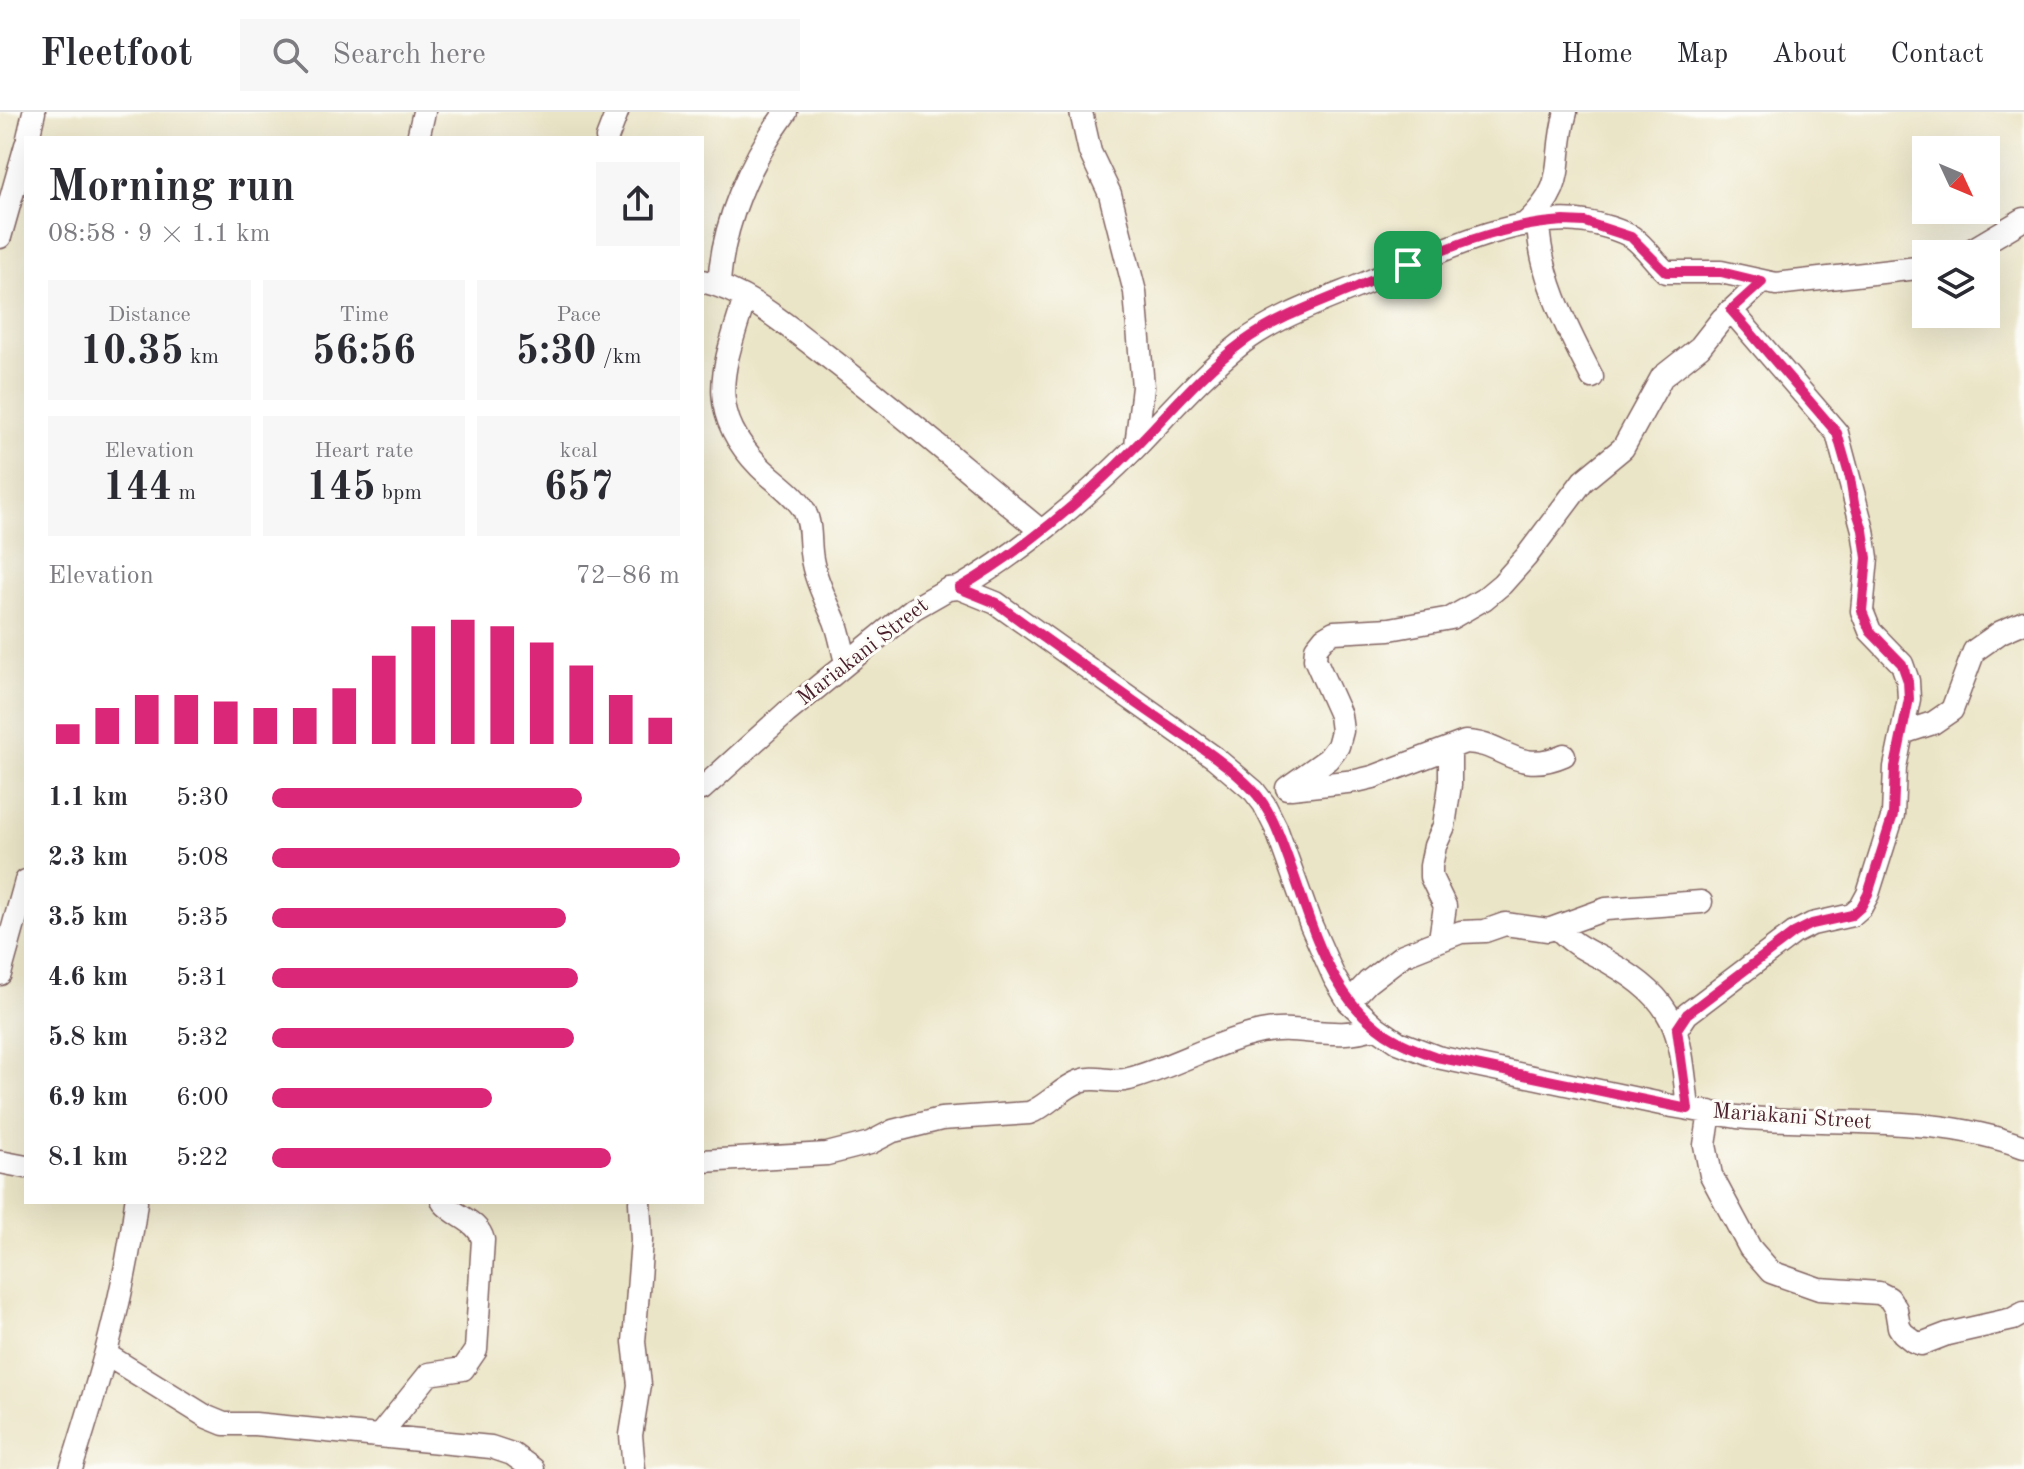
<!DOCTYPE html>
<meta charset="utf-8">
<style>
body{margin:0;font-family:"Old Standard TT",serif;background:#f7f7f7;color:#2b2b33;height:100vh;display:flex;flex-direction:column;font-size:30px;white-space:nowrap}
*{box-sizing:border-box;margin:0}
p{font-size:26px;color:#7c7c81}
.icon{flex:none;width:44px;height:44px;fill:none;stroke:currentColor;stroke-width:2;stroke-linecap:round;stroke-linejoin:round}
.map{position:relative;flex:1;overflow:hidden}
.sheet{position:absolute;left:24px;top:24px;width:680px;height:1068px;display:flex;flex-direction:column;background:#fff;border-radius:0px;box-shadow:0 8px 32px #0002}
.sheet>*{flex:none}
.needle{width:52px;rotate:134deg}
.controls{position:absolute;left:1912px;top:24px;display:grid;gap:16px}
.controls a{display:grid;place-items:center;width:88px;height:88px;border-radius:0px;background:#fff;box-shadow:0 8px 32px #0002;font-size:40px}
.pin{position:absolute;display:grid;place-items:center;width:68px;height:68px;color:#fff;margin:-34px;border-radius:16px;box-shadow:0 4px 12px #0006}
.round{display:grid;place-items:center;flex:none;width:84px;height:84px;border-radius:0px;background:#f7f7f7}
.headline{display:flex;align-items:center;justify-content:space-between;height:136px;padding:0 24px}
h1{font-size:44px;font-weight:700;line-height:60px}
.metrics{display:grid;grid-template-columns:repeat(3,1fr);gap:12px;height:136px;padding:8px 24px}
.metrics div{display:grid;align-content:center;border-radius:0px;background:#f7f7f7;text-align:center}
.metrics b{font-size:40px;font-weight:700}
.metrics small{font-size:22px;font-weight:400}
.metrics p{font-size:22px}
.chart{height:224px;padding:16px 24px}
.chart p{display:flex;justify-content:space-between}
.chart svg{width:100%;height:144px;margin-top:8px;stroke:#db2777;stroke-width:6}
ul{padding:0 24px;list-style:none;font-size:26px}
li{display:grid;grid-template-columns:128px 96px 1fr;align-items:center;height:60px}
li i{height:20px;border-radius:10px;background:#db2777}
header{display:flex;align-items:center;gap:48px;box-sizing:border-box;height:112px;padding:0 40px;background:#fff;border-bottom:2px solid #e1e1e2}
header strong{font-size:38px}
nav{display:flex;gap:44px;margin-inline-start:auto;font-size:28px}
.search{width:560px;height:72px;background:#f7f7f7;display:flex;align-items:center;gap:20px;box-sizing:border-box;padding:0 28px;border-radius:0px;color:#7c7c81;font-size:30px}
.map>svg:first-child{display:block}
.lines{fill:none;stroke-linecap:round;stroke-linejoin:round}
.minor-casing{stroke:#826462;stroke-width:25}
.minor{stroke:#fff;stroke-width:22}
.route-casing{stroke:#fff;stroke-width:16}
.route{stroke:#db2777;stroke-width:10}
.labels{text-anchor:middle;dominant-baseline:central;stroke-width:6;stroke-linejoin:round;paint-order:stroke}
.street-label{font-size:22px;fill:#4a1f2b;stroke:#fdfcf7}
</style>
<header>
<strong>Fleetfoot</strong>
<div class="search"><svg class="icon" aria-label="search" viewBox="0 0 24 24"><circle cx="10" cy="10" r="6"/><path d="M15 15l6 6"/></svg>Search here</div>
<nav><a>Home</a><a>Map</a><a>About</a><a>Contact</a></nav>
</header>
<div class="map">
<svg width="2024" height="1357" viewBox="0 0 2024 1357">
<rect width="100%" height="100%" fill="#fdfcf7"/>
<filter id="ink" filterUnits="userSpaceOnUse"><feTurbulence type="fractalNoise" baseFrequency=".0125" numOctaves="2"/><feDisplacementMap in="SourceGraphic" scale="16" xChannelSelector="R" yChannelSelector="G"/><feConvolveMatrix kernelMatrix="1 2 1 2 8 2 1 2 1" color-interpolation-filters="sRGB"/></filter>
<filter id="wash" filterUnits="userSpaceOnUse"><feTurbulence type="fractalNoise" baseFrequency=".006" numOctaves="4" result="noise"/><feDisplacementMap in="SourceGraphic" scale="32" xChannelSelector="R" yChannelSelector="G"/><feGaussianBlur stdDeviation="1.8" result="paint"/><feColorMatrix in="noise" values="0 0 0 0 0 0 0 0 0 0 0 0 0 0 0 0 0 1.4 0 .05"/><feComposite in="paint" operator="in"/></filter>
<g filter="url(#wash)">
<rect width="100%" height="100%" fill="#ebe5c7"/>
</g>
<g filter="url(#ink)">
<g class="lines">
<defs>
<path id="minor" d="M1081,0L1090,40L1110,82L1135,180L1143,275L1136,334
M28,26L34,0
M418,26L424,0
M607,26L617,0
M1538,110C1540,166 1567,216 1592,265
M1524,113C1571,71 1551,52 1566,0
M0,125L26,33
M1965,142L2024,107
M702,169C750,180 788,215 827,244C900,300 969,360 1040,418
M719,173C722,112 750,49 786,0
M745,186C724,255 703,297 760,355C774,369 794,381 804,398C813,415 808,433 813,452C817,472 827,490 835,509C840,522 842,536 846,550
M959,476C1021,440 1084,387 1134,337C1169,301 1202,262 1242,231C1276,205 1322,189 1361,173C1423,147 1519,98 1586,110C1600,112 1620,118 1632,125C1645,134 1654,149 1666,160H1721L1776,172L1926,155
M1902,621L1933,611L1952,598L1974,539L2001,520L2024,510
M1287,676L1328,647L1338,634L1342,619L1340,603L1315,547L1316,536L1324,526L1334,520L1390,517L1451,506L1484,487L1502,472L1526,445L1583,369L1623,336L1662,265L1700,235L1722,207L1762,170
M1291,676L1356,669L1373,665L1465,630C1503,630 1516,664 1564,643
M702,677L786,601L913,497L948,477L959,476L996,491L1215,646L1254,679L1264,692L1276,716L1311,813L1334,865L1349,890L1376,915L1398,930L1437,945L1666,993L1737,1005C1832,1014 1933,1001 2024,1035
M1558,816C1572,833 1591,840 1610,851C1680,891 1680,922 1688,997
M1440,827L1445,794L1431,765V754L1435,734L1444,714L1450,673V636
M0,862L26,769
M1349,890L1368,870L1403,843L1461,820L1485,819L1505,812L1548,818L1606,797L1701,790
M1677,917L1687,902L1794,821L1812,812L1852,803L1861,795L1868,782L1893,703L1895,655L1909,587L1908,569L1902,552L1870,519L1862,499L1867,446L1863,418L1837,321L1731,198
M1710,1000L1705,1033L1711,1063L1750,1136L1771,1160L1819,1177L1879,1181L1889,1186L1896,1197L1899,1215L1903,1221L1913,1229L1921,1232L1947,1222L2013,1207L2024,1201
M702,1049L827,1042L870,1031L893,1019L941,1007L1029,1001C1048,994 1061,976 1080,969C1096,963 1113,972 1129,967C1174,955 1214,930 1261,920C1299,912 1335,930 1376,915
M0,1050L26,1055
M107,1243L207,1305L224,1312H255L491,1335L512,1342L533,1357
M379,1324L429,1262L463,1257L476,1238L483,1128C478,1108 455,1105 443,1090
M71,1357C99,1269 125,1182 136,1090
M634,1357L631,1323L639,1273L634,1230L642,1128L640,1090"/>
</defs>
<use href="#minor" class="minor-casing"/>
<use href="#minor" class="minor"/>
</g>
</g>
<g class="lines" filter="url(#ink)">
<defs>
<path id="route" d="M1564,109L1585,110L1631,125L1666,160H1721L1762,170L1731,198L1837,321L1850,366L1854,391L1863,418L1867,446L1862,499L1870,519L1902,552L1908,569L1909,587L1895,655L1893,703L1868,782L1861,795L1852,803L1812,812L1794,821L1687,902L1677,917L1688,997L1437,945C1424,940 1410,936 1398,929C1331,894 1314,818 1290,752C1281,727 1271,697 1252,677C1224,648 1188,627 1155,604C1102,567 1049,530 996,491L959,476C1021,440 1084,387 1134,336C1169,301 1202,260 1243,230C1276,206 1319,191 1357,175C1424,146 1491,113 1564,109Z"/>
</defs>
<use href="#route" class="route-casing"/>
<use href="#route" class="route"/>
</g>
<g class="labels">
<g class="street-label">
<text transform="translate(863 540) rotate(-38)">Mariakani Street</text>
<text transform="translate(1792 1005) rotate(4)">Mariakani Street</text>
</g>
</g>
</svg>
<div class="controls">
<a><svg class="needle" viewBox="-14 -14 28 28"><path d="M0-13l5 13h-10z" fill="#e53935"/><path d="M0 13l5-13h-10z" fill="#7c7c81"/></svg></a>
<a><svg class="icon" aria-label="layers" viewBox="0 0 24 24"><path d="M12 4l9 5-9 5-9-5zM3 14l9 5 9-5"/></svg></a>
</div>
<div class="pin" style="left:1408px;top:153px;background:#1e9e55"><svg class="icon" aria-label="arrive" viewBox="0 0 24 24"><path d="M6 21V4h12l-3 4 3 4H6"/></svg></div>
<section class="sheet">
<div class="headline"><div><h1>Morning run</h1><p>08:58 · 9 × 1.1 km</p></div><a class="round"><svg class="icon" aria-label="share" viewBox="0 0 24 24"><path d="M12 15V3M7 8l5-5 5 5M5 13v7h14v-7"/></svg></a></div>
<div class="metrics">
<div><p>Distance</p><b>10.35<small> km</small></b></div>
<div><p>Time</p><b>56:56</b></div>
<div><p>Pace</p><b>5:30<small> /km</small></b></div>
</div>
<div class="metrics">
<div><p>Elevation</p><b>144<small> m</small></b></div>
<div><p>Heart rate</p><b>145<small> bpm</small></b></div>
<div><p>kcal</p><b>657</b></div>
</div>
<div class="chart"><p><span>Elevation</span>72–86 m</p>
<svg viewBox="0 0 160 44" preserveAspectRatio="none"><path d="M5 44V38M15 44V33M25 44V29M35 44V29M45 44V31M55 44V33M65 44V33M75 44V27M85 44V17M95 44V8M105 44V6M115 44V8M125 44V13M135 44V20M145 44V29M155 44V36"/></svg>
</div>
<ul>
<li><b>1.1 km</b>5:30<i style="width:76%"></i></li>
<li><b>2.3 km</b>5:08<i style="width:100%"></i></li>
<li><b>3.5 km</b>5:35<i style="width:72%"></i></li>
<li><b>4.6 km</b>5:31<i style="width:75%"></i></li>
<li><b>5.8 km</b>5:32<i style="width:74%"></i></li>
<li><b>6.9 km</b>6:00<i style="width:54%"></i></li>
<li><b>8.1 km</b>5:22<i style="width:83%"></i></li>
</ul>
</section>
</div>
